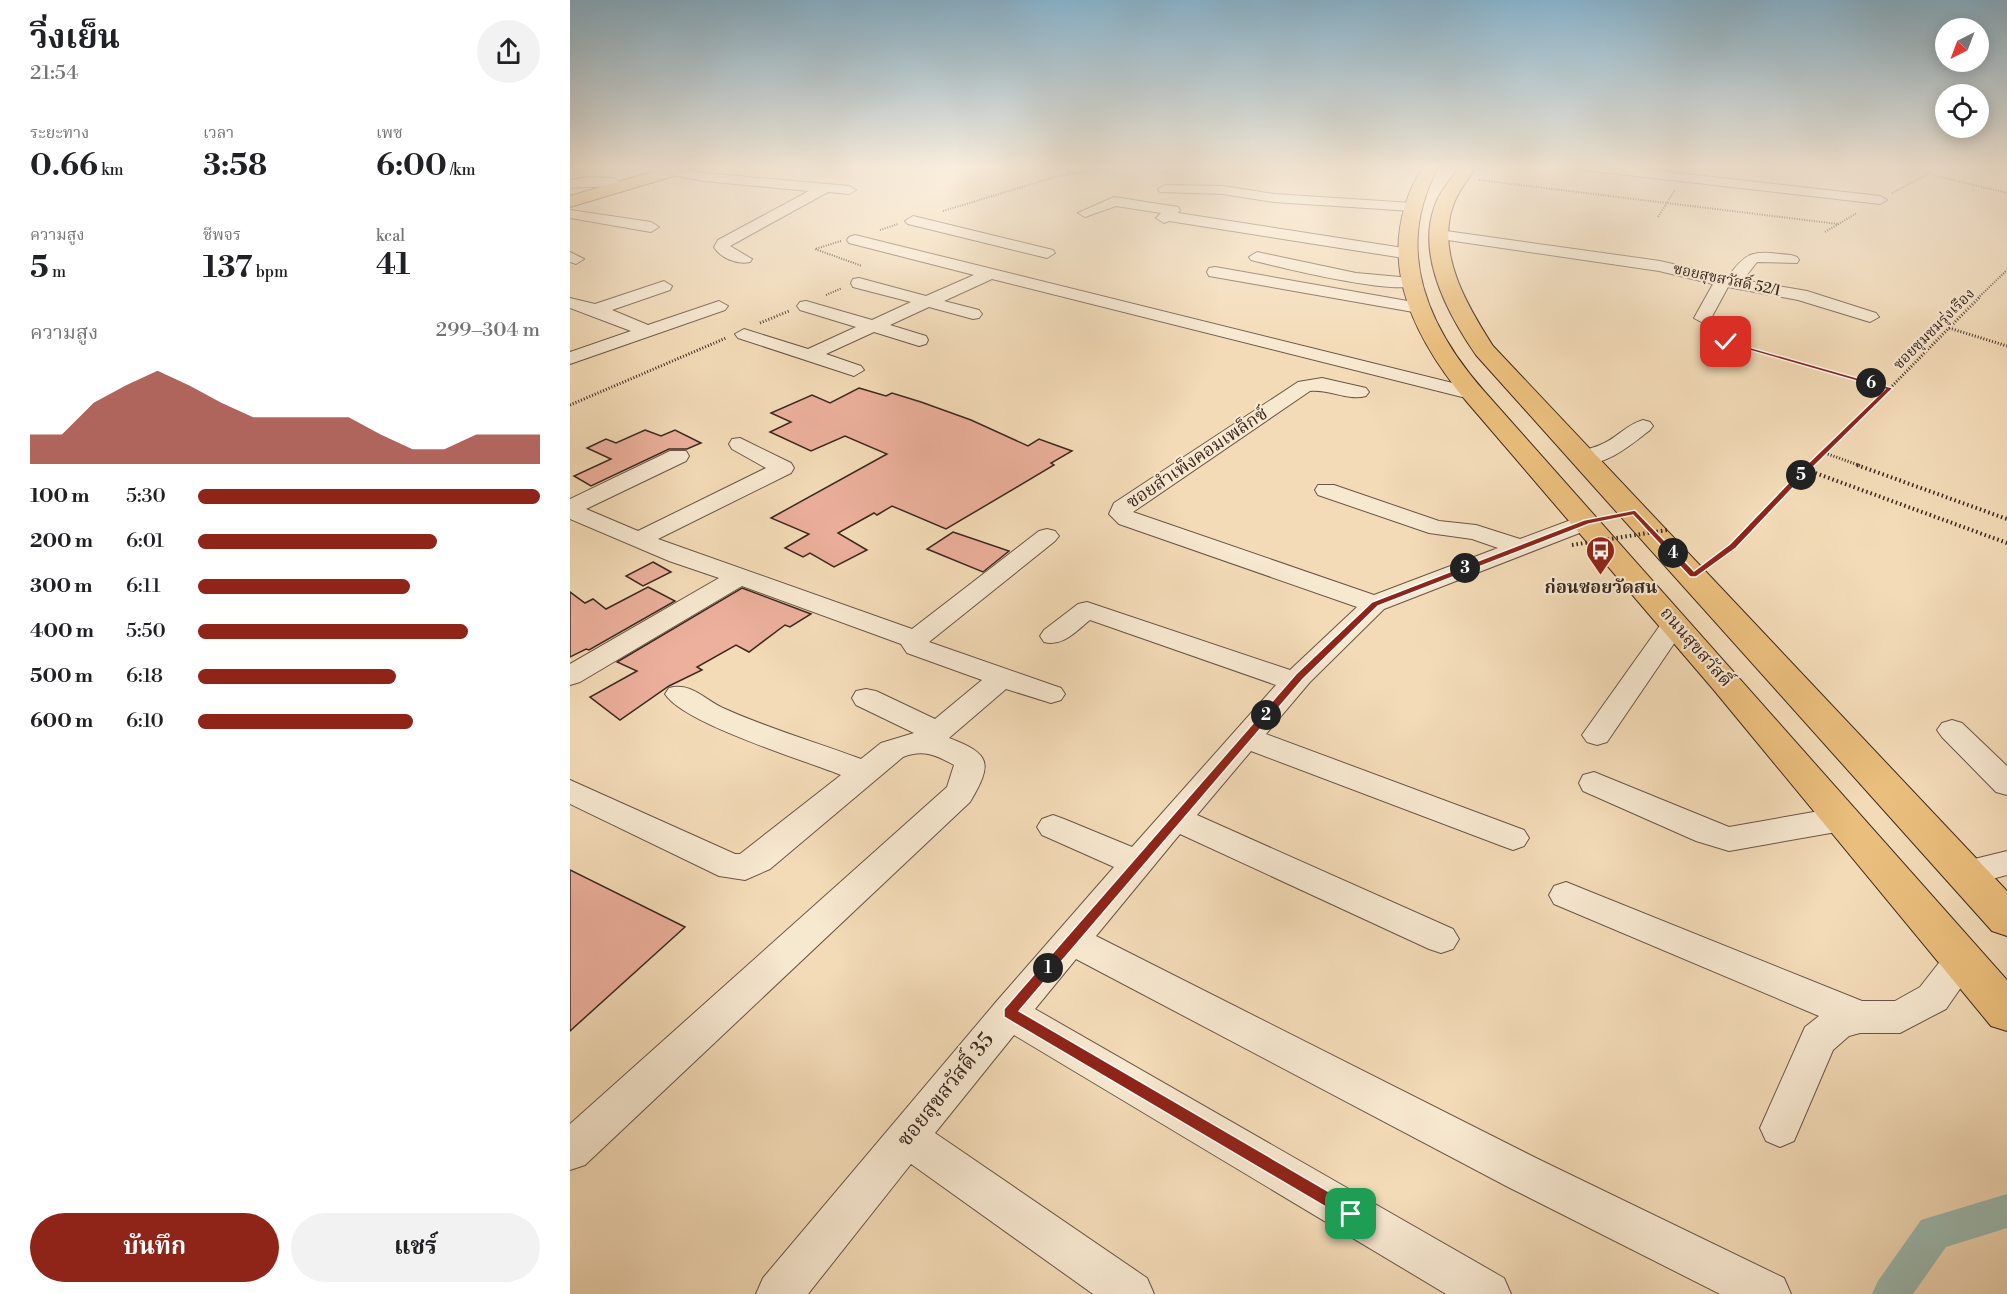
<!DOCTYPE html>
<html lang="th">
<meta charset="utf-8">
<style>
body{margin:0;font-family:"Libre Bodoni","Noto Serif Thai",serif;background:#f2f2f2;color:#202124;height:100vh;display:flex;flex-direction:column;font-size:22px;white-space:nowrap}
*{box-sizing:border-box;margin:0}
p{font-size:20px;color:#757577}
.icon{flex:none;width:33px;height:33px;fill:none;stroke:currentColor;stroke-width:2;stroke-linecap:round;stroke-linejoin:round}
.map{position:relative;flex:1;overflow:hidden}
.drawer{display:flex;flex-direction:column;background:#fff;width:570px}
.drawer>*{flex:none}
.needle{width:39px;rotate:222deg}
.controls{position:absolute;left:1365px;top:18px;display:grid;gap:12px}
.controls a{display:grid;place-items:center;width:54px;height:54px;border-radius:50%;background:#fff;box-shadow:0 3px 15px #0003;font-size:30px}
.pin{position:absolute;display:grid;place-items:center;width:51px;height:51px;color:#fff;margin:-26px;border-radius:12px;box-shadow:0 3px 9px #0006}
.km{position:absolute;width:30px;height:30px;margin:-15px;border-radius:50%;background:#222;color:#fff;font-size:16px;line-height:30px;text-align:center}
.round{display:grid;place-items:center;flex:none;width:63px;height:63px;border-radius:32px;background:#f2f2f2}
.summary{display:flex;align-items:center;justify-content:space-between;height:102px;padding:0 30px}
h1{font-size:33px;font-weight:700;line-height:45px}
.figures{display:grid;grid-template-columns:repeat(3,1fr);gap:9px;height:102px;padding:6px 30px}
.figures div{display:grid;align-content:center}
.figures b{font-size:30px;font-weight:700}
.figures small{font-size:16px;font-weight:400}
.figures p{font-size:16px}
.chart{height:168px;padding:12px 30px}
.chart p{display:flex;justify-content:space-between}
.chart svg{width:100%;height:108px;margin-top:6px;fill:#8f2418;opacity:.7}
.cta{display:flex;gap:12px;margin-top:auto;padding:12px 30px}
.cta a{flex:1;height:69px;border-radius:36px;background:#8f2418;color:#fff;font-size:24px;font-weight:700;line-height:69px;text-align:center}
.cta a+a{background:#f2f2f2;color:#202124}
ul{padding:0 30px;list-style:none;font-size:20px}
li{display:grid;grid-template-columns:96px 72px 1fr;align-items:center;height:45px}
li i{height:15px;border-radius:8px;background:#8f2418}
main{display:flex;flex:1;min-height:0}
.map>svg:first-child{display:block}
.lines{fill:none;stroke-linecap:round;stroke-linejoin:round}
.canal{fill:#9bbbb2;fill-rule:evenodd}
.river{fill:#9bbbb2;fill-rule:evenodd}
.building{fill:#ecb09c;stroke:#3c2820;stroke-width:1.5}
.minor-casing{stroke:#6a5546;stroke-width:2}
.major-casing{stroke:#3c2820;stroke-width:2}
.path-far2{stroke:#3c2820;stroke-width:2;stroke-dasharray:1 1.5;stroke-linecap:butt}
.path-far1{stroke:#3c2820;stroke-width:3;stroke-dasharray:1 2;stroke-linecap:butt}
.path{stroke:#3c2820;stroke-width:4;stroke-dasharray:1.5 3;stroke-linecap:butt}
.minor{fill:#f7e8d0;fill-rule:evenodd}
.major{fill:#eabe7c;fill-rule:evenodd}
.path-bridge{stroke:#3c2820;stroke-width:4;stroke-dasharray:1.5 3;stroke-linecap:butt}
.route{fill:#8f2418;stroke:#fff;stroke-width:1.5}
.labels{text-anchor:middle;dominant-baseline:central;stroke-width:4.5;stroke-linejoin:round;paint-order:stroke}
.far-street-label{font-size:15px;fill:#3c2820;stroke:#f7e8d0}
.street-label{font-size:18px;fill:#3c2820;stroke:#f7e8d0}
.poi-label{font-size:18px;font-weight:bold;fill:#3c2820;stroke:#f7e8d0}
.near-street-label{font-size:21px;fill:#3c2820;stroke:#f7e8d0}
</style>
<main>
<section class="drawer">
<div class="summary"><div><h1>วิ่งเย็น</h1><p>21:54</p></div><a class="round"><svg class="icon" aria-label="share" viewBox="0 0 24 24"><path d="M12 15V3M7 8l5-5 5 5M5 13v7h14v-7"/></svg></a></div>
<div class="figures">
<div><p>ระยะทาง</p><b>0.66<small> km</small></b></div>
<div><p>เวลา</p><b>3:58</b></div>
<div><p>เพซ</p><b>6:00<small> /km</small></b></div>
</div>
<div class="figures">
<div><p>ความสูง</p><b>5<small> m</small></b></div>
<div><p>ชีพจร</p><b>137<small> bpm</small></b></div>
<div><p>kcal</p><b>41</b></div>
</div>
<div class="chart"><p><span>ความสูง</span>299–304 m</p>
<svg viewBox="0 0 160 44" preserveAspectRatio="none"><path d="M0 44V32L10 32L20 19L30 12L40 6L50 12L60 19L70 25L80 25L90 25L100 25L110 32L120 38L130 38L140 32L150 32L160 32V44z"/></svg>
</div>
<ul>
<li><b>100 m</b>5:30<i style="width:100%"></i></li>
<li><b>200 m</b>6:01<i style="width:70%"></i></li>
<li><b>300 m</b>6:11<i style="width:62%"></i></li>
<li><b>400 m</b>5:50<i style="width:79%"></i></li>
<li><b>500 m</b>6:18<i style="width:58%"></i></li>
<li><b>600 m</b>6:10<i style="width:63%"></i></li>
</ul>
<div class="cta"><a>บันทึก</a><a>แชร์</a></div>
</section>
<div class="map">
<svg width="1437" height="1294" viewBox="0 0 1437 1294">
<rect width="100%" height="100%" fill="#f3dbb7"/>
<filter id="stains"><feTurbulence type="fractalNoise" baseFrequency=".00333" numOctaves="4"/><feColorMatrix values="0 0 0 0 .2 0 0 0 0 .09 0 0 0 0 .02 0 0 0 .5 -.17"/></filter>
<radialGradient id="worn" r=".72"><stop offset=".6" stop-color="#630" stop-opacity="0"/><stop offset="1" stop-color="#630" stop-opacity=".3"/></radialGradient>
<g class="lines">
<path class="canal" d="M1437,1194V1228L1376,1247L1343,1294H1302L1308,1281L1351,1220Z"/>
<path class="river" d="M493,166H545C538,176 507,177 496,174Z"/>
</g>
<path class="building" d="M289,388L316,396L322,393L351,402L401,420L458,446L469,439L502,451L481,463L484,465L376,529L322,506L307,515L304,513L268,533L297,550L264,567L240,553L233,557L215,548L239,534L201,518L317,454L275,436L241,451L200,432L221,422L201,413L242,395L260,403Z
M75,430L91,436L105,430L131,443L117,449H99L21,486L4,476L41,459L17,448L36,439L46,443Z
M383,532L439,551L413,572L357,549Z
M83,562L101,572L73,586L56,576Z
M78,587L105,601L19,650L16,649L0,657V592L15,603L23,599L36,609Z
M172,588L241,614L220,627L215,625L179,652L166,645L127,667L132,670L99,686L50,720L20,697L67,671L47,662Z
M0,870L115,927L0,1031Z"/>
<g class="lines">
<defs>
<path id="minor" d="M1006,166H1046L1310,196L1317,200L1310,204L1013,170Z
M101,167L134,173L279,186L286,190L279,194L258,192L160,246L182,259L180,262C168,265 150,258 144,247L148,240L239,191L134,181L96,174V168Z
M18,177L43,178L50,182C43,189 12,186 0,188V180Z
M595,185L653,186L704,194L842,203L849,207L842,211L704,202L653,194L590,192L588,189Z
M544,197L608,207L610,210L608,213L840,249L848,254L840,259L599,221L594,223L586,218L591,213L546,206L515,217L508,213Z
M0,210L81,222L89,227L81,232L0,218Z
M343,216L483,250L485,253L477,258L338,224L335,221Z
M869,230L1090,261L1158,277C1179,247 1187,252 1221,255L1227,257L1229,260L1227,263L1187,262L1173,280L1237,291L1306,313L1309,317L1300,322L1228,300L1158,287L1139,322L1133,323L1124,318L1143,284L1089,271L864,238L861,235Z
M285,235L911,390L914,394L911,398L904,400L422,279L374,301L409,310L412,314L409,318L403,319L359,307L320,325L356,336L358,340L356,344L349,346L304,332L256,354L291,366L294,370L284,376L168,338L165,334L174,329L238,349L286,327L230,310L227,306L230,302L236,301L302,320L341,302L283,287L281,283L283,279L289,278L356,296L404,275L279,243L277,240L279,237Z
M0,252L14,259L6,264L0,262Z
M687,252L786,273L841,278L849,283C837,299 705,266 681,260L679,257Z
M645,267L849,303L858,308L849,313L639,276L637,272L639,268Z
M94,281L102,286L100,290L42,310L78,325L149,301L158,306L155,310L0,364V352L61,331L0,308V298L25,304Z
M752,378L796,388L799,392L796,396C778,401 759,389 740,391L563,512L804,595L928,548L902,539L859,533L748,495L745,490L748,485H764L869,521L906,525L950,539L1009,517H1025L1029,522L1025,527L814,609L740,682L696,734L954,830L959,838L954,846L943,850L932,846L681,751L627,815L883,929L889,939L883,949L871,953L859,949L610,834L526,936L968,1159L1214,1278L1221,1294H1150L938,1187L506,959L465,1009L934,1278L941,1294H876L444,1035L365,1133L577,1278L584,1294H523L341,1164L238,1294H186L193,1278L426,1002L544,867L472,835L467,827L472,819L483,815L494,819L562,847L706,685L520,620C506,631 493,647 474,642L470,636L474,630L508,604L517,602L720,670L787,607L549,524L539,514L544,503L728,382Z
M1073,420L1080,422L1083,426L1080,430C1061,445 1033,469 1007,463L1004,458C1010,450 1021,449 1030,445C1046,439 1057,424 1073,420Z
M170,438L221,463L224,468L221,473L88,539L342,629L469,531L477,529L485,531L489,536L485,541L359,642L491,688L495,694L491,700L481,703L436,689L379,738C421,754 423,763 400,802L15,1165L0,1170V1124L377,787L384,765C366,755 353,749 333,757L200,869L175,880L149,876L0,804V780L165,854H170L271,775C234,760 114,724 95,694L99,688C121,682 134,699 153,708C197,728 245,742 291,759L311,743L344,733L286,705L282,698L286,691L296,689L306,691L365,719L412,680L337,653L331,644L172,586L10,682L0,685V664L149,578L99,561L0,519V499L100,451H116L119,456L116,461L16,509L68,531L196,468L162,449L159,444L162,439Z
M1105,615L1114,617L1118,623L1037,742L1027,745L1017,742L1012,735L1017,728L1096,617Z
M1382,720L1392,723L1437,766V795L1426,792L1372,737L1367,730L1372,723Z
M1024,772L1159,827L1272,807L1283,811L1288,819L1283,827L1272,831L1159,851L1126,841L1013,791L1009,783L1013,775Z
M1437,851V875L1396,886L1384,882L1379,873L1384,864Z
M996,882L1292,1001H1325L1350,987L1379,950L1392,945L1405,950L1410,960L1376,1009L1330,1033H1290L1279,1036L1263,1050L1224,1141L1210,1147L1196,1141L1190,1128L1235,1027L1249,1016L984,904L979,895L984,886Z"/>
<path id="major" d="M102,166H126L124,170L0,207V196Z
M853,166H869C823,248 857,326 914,391L1437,980V1031L1421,1026L1143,689L897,402C839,332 801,252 853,166Z
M891,166H907C898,179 888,191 883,206C866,254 898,307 923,346L1437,891V936L1422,931L906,355C879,316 847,257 864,208C869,192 881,179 891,166Z"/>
</defs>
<use href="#minor" class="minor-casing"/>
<use href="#major" class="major-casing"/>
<path class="path-far2" d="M545,166L598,172
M1358,174L1368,166
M909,180L1268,224
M1322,193L1358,174L1437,193
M373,211L485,177L542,166
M1088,217L1105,190
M310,230L328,224
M1255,232L1287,213
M271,241L245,249L292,266
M256,295L272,288
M1408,298L1437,270"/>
<path class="path-far1" d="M190,323L219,311
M1379,328L1437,346
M1156,342L1320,389
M0,405L156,338
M1255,453L1291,466
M1241,466C1299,412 1353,353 1410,297"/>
<path class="path" d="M1287,465L1437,519
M1237,470L1437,543
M1141,563L1163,546L1242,465"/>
<use href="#minor" class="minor"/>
<use href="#major" class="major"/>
<path class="path-bridge" d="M1002,545L1097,530"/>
</g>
<linearGradient id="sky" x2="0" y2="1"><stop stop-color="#89b7d2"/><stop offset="0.48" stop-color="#faefdf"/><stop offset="1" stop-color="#faefdf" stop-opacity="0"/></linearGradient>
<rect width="1437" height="347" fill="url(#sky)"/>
<path class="route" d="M1154,340L1323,388L1233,477L1166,548L1126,577H1120L1063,515L1019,524L808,606L733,679L449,1011L787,1208L789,1214L787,1219L781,1221L776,1219L434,1017V1009L726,674L802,602L1014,520L1065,510L1124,571L1160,544L1228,473L1315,389L1154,343Z"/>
<defs>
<symbol id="bus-pin" viewBox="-11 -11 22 30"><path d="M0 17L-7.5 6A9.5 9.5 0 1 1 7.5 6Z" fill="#8f2418" stroke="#f7e8d0"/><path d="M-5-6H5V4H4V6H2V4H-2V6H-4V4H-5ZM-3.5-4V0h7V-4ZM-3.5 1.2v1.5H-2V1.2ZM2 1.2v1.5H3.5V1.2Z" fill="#fff"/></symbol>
</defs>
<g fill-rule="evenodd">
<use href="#bus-pin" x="1014" y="534" width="33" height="45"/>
</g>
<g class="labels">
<g class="far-street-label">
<text transform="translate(1157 280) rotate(12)">ซอยสุขสวัสดิ์ 52/1</text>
<text transform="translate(1364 329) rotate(-45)">ซอยชุมชมรุ่งเรือง</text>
</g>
<g class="street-label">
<text transform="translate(627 458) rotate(-34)">ซอยสำเพ็งคอมเพล็กซ์</text>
<text transform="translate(1126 647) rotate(49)">ถนนสุขสวัสดิ์</text>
</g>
<g class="poi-label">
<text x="1031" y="587">ก่อนซอยวัดสน</text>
</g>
<g class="near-street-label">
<text transform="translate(376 1090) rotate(-51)">ซอยสุขสวัสดิ์ 35</text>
</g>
</g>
<rect width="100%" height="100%" filter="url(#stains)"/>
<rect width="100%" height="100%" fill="url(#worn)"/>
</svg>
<div class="controls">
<a><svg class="needle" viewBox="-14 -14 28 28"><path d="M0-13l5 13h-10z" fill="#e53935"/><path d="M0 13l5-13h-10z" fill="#757577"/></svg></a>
<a><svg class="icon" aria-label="locate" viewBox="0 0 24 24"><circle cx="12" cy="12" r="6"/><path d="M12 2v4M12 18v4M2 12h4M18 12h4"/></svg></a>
</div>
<div class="pin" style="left:781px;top:1214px;background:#1e9e55"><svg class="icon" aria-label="arrive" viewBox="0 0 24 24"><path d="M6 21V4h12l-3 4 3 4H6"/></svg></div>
<div class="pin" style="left:1156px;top:342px;background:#d93025"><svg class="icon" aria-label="check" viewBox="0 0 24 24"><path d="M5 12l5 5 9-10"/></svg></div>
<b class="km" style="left:478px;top:968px">1</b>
<b class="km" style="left:696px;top:715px">2</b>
<b class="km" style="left:895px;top:568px">3</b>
<b class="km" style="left:1103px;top:553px">4</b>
<b class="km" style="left:1231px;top:475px">5</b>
<b class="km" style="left:1301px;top:383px">6</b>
</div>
</main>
